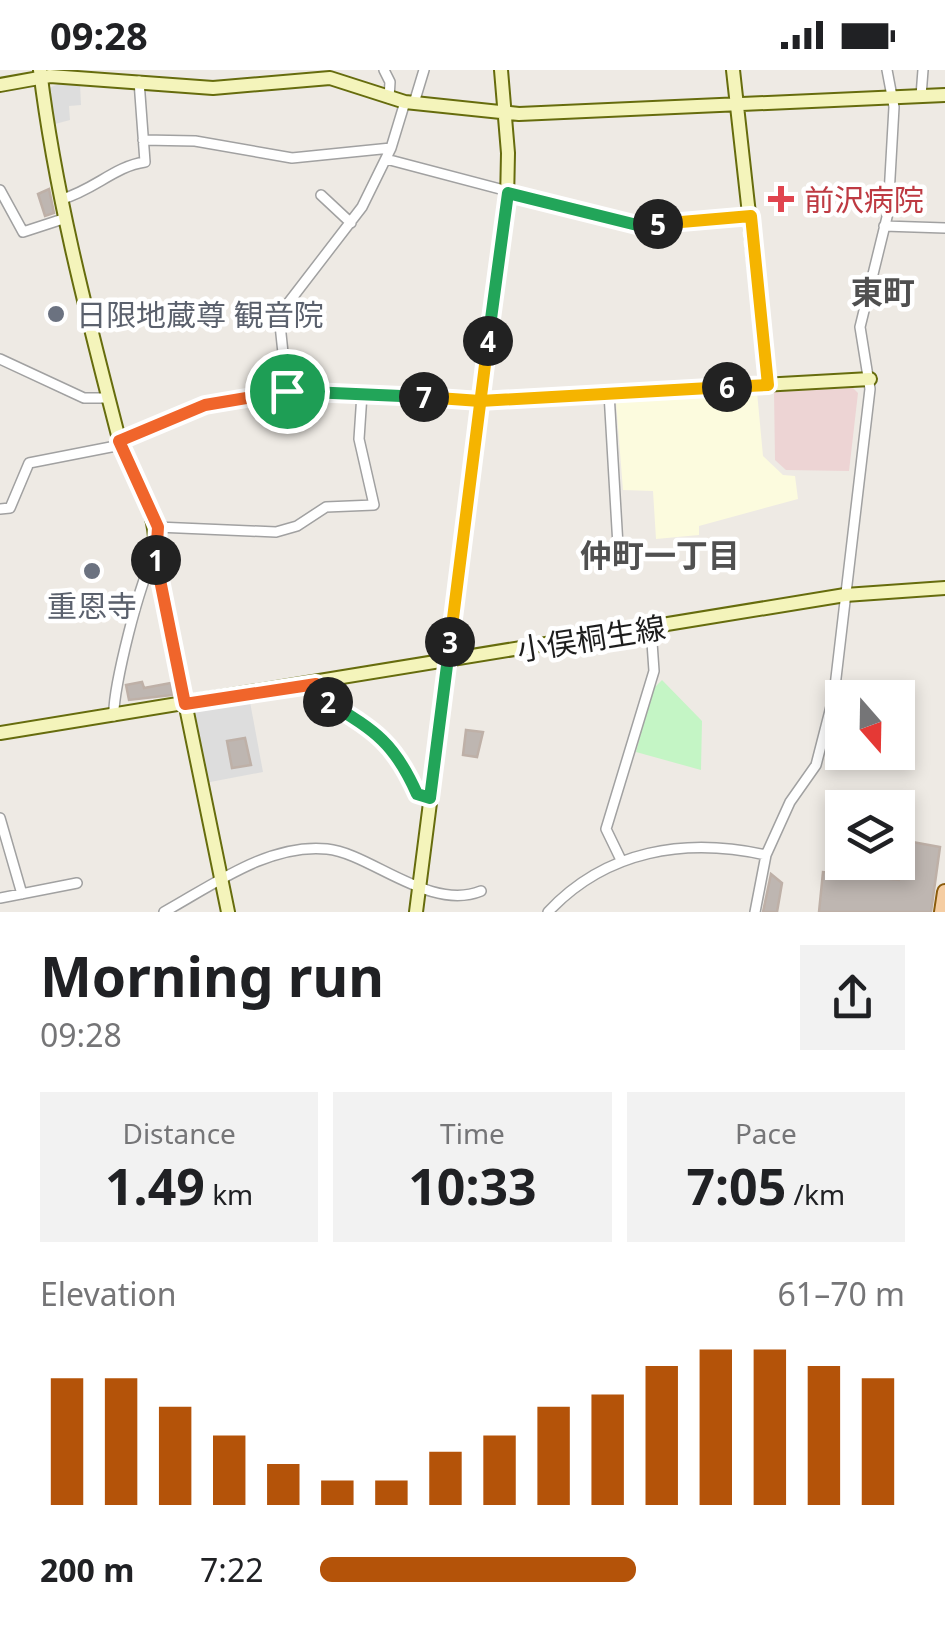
<!DOCTYPE html>
<meta charset="utf-8">
<style>
body{margin:0;font-family:"Noto Sans","Noto Sans JP",sans-serif;background:#f2f2f2;color:#202124;height:100vh;display:flex;flex-direction:column;font-size:38px;white-space:nowrap}
*{box-sizing:border-box;margin:0}
p{font-size:32px;color:#757577}
.icon{flex:none;width:55px;height:55px;fill:none;stroke:currentColor;stroke-width:2;stroke-linecap:round;stroke-linejoin:round}
.map{position:relative;height:842px;overflow:hidden}
.panel{display:flex;flex-direction:column;background:#fff;flex:1}
.panel>*{flex:none}
.needle{width:65px;rotate:160deg}
.buttons{position:absolute;left:825px;top:610px;display:grid;gap:20px}
.buttons a{display:grid;place-items:center;width:90px;height:90px;border-radius:0px;background:#fff;box-shadow:0 5px 15px #0003;font-size:50px}
.pin{position:absolute;display:grid;place-items:center;width:85px;height:85px;color:#fff;margin:-42px;border:5px solid #fff;border-radius:50%;box-shadow:0 2px 10px #0007}
.km{position:absolute;width:50px;height:50px;margin:-25px;border-radius:50%;background:#222;color:#fff;font-size:28px;line-height:50px;text-align:center}
.round{display:grid;place-items:center;flex:none;width:105px;height:105px;border-radius:0px;background:#f2f2f2}
.head{display:flex;align-items:center;justify-content:space-between;height:170px;padding:0 40px}
h1{font-size:55px;font-weight:700;line-height:75px}
.stats{display:grid;grid-template-columns:repeat(3,1fr);gap:15px;height:170px;padding:10px 40px}
.stats div{display:grid;align-content:center;border-radius:0px;background:#f2f2f2;text-align:center}
.stats b{font-size:50px;font-weight:700}
.stats small{font-size:28px;font-weight:400}
.stats p{font-size:28px}
.chart{height:280px;padding:20px 40px}
.chart p{display:flex;justify-content:space-between}
.chart svg{width:100%;height:180px;margin-top:10px;stroke:#b45309;stroke-width:6}
ul{padding:0 40px;list-style:none;font-size:32px}
li{display:grid;grid-template-columns:160px 120px 1fr;align-items:center;height:75px}
li i{height:25px;border-radius:12px;background:#b45309}
.status{display:flex;justify-content:space-between;align-items:center;height:70px;padding:0 50px;background:#fff;direction:ltr}
.status svg{height:28px;fill:currentColor}
.map>svg:first-child{display:block}
.commercial{fill:#edd4d4}
.education{fill:#fcfbde}
.park{fill:#c4f5c5}
.parking{fill:#ddd}
.building{fill:#beb6b1;stroke:#beb0a7;stroke-width:2.5}
.lines{fill:none;stroke-linecap:round;stroke-linejoin:round}
.street-casing{stroke:#a1a1a1;stroke-width:12}
.secondary-casing{stroke:#666c0d;stroke-width:16}
.primary-casing{stroke:#8b5b0b;stroke-width:18}
.street{stroke:#fff;stroke-width:9}
.secondary{stroke:#f4f4bb;stroke-width:12}
.primary{stroke:#f5cda2;stroke-width:14}
.split-1-casing{stroke:#fff;stroke-width:20}
.split-2-casing{stroke:#fff;stroke-width:20}
.split-3-casing{stroke:#fff;stroke-width:20}
.split-4-casing{stroke:#fff;stroke-width:20}
.split-5-casing{stroke:#fff;stroke-width:20}
.split-6-casing{stroke:#fff;stroke-width:20}
.split-7-casing{stroke:#fff;stroke-width:20}
.split-8-casing{stroke:#fff;stroke-width:20}
.split-1{stroke:#f0652b;stroke-width:12}
.split-2{stroke:#f0652b;stroke-width:12}
.split-3{stroke:#22a559;stroke-width:12}
.split-4{stroke:#f5b400;stroke-width:12}
.split-5{stroke:#22a559;stroke-width:12}
.split-6{stroke:#f5b400;stroke-width:12}
.split-7{stroke:#f5b400;stroke-width:12}
.split-8{stroke:#22a559;stroke-width:12}
.health-dot{fill:#e0444e;stroke:#fff;stroke-width:4}
.worship-dot{fill:#6b7280;stroke:#fff;stroke-width:4}
.labels{text-anchor:middle;dominant-baseline:central;stroke-width:9;stroke-linejoin:round;paint-order:stroke}
.health-label{font-size:30px;fill:#be3a42;stroke:#fff;text-anchor:start}
.worship-label{font-size:30px;fill:#5b616d;stroke:#fff;text-anchor:start}
.street-label{font-size:30px;fill:#1d1d1d;stroke:#fff}
.neighbourhood-label{font-size:32px;font-weight:bold;fill:#505050;stroke:#fff}
</style>
<div class="status"><b>09:28</b><svg viewBox="0 0 49 12"><path d="M0 12V9h3v3zM5 12V6h3v6zM10 12V3h3v9zM15 12V0h3v12zM26 1h20v11H26zM47 4h2v5h-2z"/></svg></div>
<div class="map">
<svg width="945" height="842" viewBox="0 0 945 842">
<rect width="100%" height="100%" fill="#eeeae4"/>
<path class="commercial" d="M853,318L858,323L849,401L786,400L775,390L774,321Z"/>
<path class="education" d="M757,322L763,386L783,405L795,406L798,429L699,456V465L656,469L653,421L623,420L616,332Z"/>
<path class="park" d="M662,610L702,651L701,700L636,682L652,620Z"/>
<path class="parking" d="M61,13L80,14L81,35L69,36L70,50L55,54L49,18Z
M250,632L263,702L205,713L191,642Z"/>
<path class="building" d="M49,119L54,143L45,146L38,124Z
M142,612L144,618L171,613L173,625L129,630L126,615Z
M466,660L483,662L477,687L463,685Z
M245,668L251,695L232,698L227,671Z
M907,771L940,777L931,842H819L823,802L899,810Z
M771,804L782,813L777,842H763Z"/>
<g class="lines">
<defs>
<path id="street" d="M384,0L390,12L389,28
M921,26L923,0
M414,33L424,0
M143,70L195,71L292,88L391,78
M386,89L637,155L751,146
M0,120L23,162L66,148
M321,125L351,153
M62,129C94,120 115,96 145,92L139,11
M884,156L945,158
M247,245H279
M0,289L84,328H109
M287,321L279,245L362,137L391,78L405,32
M609,323L618,476
M0,439L10,438L29,393L121,375
M157,457L276,462L297,456L326,437L374,435L359,369L362,324
M316,614C321,643 365,648 384,668C400,684 408,703 417,724L430,728
M114,646C112,622 141,504 155,486
M0,748L22,824
M621,790L606,759L654,601L651,558
M0,828L77,813
M164,842C213,815 269,773 327,779C370,783 430,842 481,821
M548,842C606,780 685,767 766,785
M755,842L766,785L790,732L816,695L834,625L870,319L860,257L888,143L894,37L887,0"/>
<path id="secondary" d="M40,0C55,123 87,245 118,365C130,413 159,432 155,486L228,842
M733,0L768,315
M0,15L50,6L213,18L330,8L405,32L519,44L945,25
M119,371L205,335L287,321L480,331L870,309
M0,663L845,525L945,518
M416,842L507,132L508,83L501,0"/>
<path id="primary" d="M942,842L945,822"/>
</defs>
<use href="#street" class="street-casing"/>
<use href="#secondary" class="secondary-casing"/>
<use href="#primary" class="primary-casing"/>
<use href="#street" class="street"/>
<use href="#secondary" class="secondary"/>
<use href="#primary" class="primary"/>
</g>
<g class="lines">
<defs>
<path id="split-1" d="M156,490L158,457L119,371L205,335L287,321"/>
<path id="split-2" d="M156,490L185,634L316,614L317,622L328,632"/>
<path id="split-3" d="M328,632C375,661 394,672 417,724L430,728L450,572"/>
<path id="split-4" d="M450,572L488,271"/>
<path id="split-5" d="M488,271L508,123L637,155L658,154"/>
<path id="split-6" d="M658,154L751,146L768,315L727,317"/>
<path id="split-7" d="M424,327L480,331L727,317"/>
<path id="split-8" d="M287,321L424,327"/>
</defs>
<use href="#split-1" class="split-1-casing"/>
<use href="#split-2" class="split-2-casing"/>
<use href="#split-3" class="split-3-casing"/>
<use href="#split-4" class="split-4-casing"/>
<use href="#split-5" class="split-5-casing"/>
<use href="#split-6" class="split-6-casing"/>
<use href="#split-7" class="split-7-casing"/>
<use href="#split-8" class="split-8-casing"/>
<use href="#split-1" class="split-1"/>
<use href="#split-2" class="split-2"/>
<use href="#split-3" class="split-3"/>
<use href="#split-4" class="split-4"/>
<use href="#split-5" class="split-5"/>
<use href="#split-6" class="split-6"/>
<use href="#split-7" class="split-7"/>
<use href="#split-8" class="split-8"/>
</g>
<path class="health-dot" d="M776 114h10v10h10v10h-10v10h-10v-10h-10v-10h10z"/>
<g class="worship-dot">
<circle cx="56" cy="244" r="10"/>
<circle cx="92" cy="501" r="10"/>
</g>
<g class="labels">
<g class="health-label">
<text x="804" y="129">前沢病院</text>
</g>
<g class="worship-label">
<text x="76" y="244">日限地蔵尊 観音院</text>
<text x="92" y="535" text-anchor="middle">重恩寺</text>
</g>
<g class="street-label">
<text transform="translate(591 568) rotate(-9)">小俣桐生線</text>
</g>
<g class="neighbourhood-label">
<text x="883" y="221">東町</text>
<text x="660" y="484">仲町一丁目</text>
</g>
</g>
</svg>
<div class="buttons">
<a><svg class="needle" viewBox="-14 -14 28 28"><path d="M0-13l5 13h-10z" fill="#e53935"/><path d="M0 13l5-13h-10z" fill="#757577"/></svg></a>
<a><svg class="icon" aria-label="layers" viewBox="0 0 24 24"><path d="M12 4l9 5-9 5-9-5zM3 14l9 5 9-5"/></svg></a>
</div>
<div class="pin" style="left:287px;top:321px;background:#1e9e55"><svg class="icon" aria-label="arrive" viewBox="0 0 24 24"><path d="M6 21V4h12l-3 4 3 4H6"/></svg></div>
<b class="km" style="left:156px;top:490px">1</b>
<b class="km" style="left:328px;top:632px">2</b>
<b class="km" style="left:450px;top:572px">3</b>
<b class="km" style="left:488px;top:271px">4</b>
<b class="km" style="left:658px;top:154px">5</b>
<b class="km" style="left:727px;top:317px">6</b>
<b class="km" style="left:424px;top:327px">7</b>
</div>
<section class="panel">
<div class="head"><div><h1>Morning run</h1><p>09:28</p></div><a class="round"><svg class="icon" aria-label="share" viewBox="0 0 24 24"><path d="M12 15V3M7 8l5-5 5 5M5 13v7h14v-7"/></svg></a></div>
<div class="stats">
<div><p>Distance</p><b>1.49<small> km</small></b></div>
<div><p>Time</p><b>10:33</b></div>
<div><p>Pace</p><b>7:05<small> /km</small></b></div>
</div>
<div class="chart"><p><span>Elevation</span>61–70 m</p>
<svg viewBox="0 0 160 44" preserveAspectRatio="none"><path d="M5 44V13M15 44V13M25 44V20M35 44V27M45 44V34M55 44V38M65 44V38M75 44V31M85 44V27M95 44V20M105 44V17M115 44V10M125 44V6M135 44V6M145 44V10M155 44V13"/></svg>
</div>
<ul>
<li><b>200 m</b>7:22<i style="width:54%"></i></li>
</ul>
</section>
